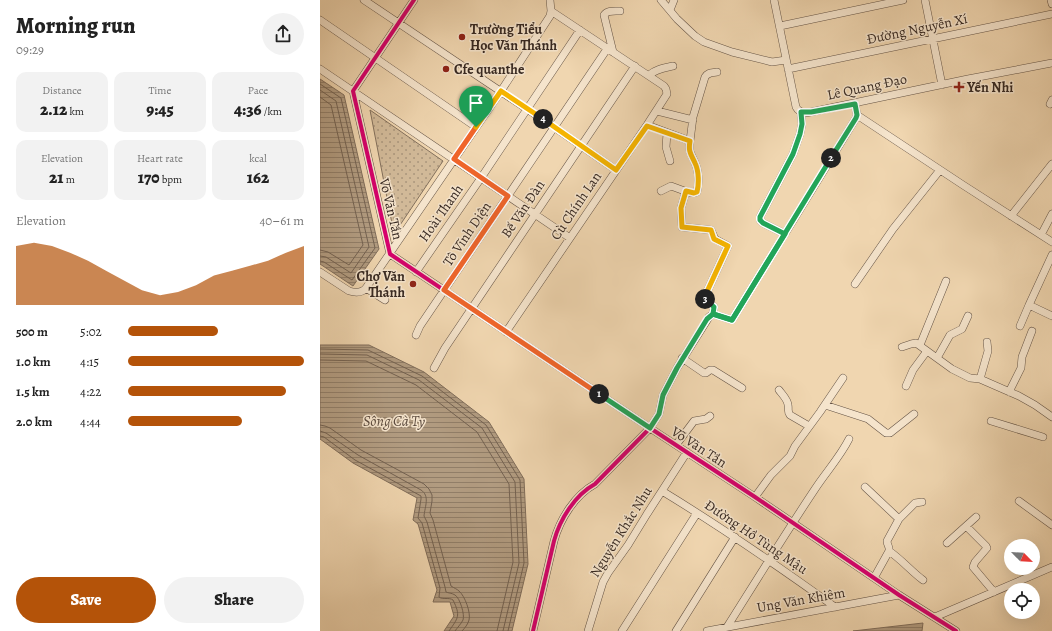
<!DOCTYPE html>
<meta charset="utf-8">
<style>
body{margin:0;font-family:Alegreya,serif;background:#f2f2f2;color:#222;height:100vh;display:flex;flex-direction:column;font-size:15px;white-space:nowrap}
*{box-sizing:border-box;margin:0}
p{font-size:13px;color:#767676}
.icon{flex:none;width:22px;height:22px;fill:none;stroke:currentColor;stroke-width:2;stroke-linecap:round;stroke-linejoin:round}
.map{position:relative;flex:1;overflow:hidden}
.details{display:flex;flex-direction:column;background:#fff;width:320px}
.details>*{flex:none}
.needle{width:26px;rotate:114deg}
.controls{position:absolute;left:684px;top:539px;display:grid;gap:8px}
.controls a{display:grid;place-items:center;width:36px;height:36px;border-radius:50%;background:#fff;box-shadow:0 4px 16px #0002;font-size:20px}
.pin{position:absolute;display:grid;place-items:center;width:34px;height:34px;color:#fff;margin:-41px -17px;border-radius:50% 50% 50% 0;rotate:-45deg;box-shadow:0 0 4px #0007}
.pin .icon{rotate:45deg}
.km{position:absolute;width:20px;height:20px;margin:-10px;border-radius:50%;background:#222;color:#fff;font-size:11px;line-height:20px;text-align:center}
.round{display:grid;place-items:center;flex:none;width:42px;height:42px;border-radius:21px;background:#f2f2f2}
.headline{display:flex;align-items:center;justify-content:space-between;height:68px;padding:0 16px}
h1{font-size:22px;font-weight:800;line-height:30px}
.metrics{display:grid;grid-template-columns:repeat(3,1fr);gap:6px;height:68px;padding:4px 16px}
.metrics div{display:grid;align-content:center;border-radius:10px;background:#f2f2f2;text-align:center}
.metrics b{font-size:17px;font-weight:800}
.metrics small{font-size:11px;font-weight:400}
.metrics p{font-size:11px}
.chart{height:112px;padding:8px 16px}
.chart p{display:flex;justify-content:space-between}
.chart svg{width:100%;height:72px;margin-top:4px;fill:#b45309;opacity:.7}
.action{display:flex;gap:8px;margin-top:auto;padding:8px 16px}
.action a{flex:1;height:46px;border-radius:24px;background:#b45309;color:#fff;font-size:16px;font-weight:800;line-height:46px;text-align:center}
.action a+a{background:#f2f2f2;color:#222}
ul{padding:0 16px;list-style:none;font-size:13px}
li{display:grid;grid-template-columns:64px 48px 1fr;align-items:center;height:30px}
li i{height:10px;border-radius:5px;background:#b45309}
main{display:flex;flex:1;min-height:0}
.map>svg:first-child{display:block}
.grass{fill:url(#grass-dots);stroke:#84715d}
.water{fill:url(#water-rules);stroke:#806d5a}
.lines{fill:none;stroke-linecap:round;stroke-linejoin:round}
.shore{stroke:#746251;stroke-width:1}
.minor-casing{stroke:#655446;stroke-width:8}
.minor{stroke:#f5e4cc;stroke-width:7}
.cycleway-casing{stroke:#f5e4cc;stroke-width:6}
.cycleway{stroke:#d6006c;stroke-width:4}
.split-1-casing{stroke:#fff;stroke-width:8}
.split-2-casing{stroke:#fff;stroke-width:8}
.split-3-casing{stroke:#fff;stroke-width:8}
.split-4-casing{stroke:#fff;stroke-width:8}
.split-5-casing{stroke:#fff;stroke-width:8}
.split-1{stroke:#f0652b;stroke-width:5}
.split-2{stroke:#22a559;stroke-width:5}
.split-3{stroke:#22a559;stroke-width:5}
.split-4{stroke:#f5b400;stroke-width:5}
.split-5{stroke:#f5b400;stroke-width:5}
.poi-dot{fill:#8f2418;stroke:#f5e4cc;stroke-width:1.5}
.labels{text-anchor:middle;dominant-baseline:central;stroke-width:3;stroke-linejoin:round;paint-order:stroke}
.poi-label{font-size:14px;font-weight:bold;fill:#372922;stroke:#f5e4cc;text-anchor:start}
.street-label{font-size:14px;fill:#372922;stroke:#f5e4cc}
.water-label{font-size:15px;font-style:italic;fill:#5c4b3e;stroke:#f5e4cc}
</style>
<main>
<section class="details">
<div class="headline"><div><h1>Morning run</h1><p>09:29</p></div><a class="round"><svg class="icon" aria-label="share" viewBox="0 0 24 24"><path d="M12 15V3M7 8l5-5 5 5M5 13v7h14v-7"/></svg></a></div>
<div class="metrics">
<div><p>Distance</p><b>2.12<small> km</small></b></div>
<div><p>Time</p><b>9:45</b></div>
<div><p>Pace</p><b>4:36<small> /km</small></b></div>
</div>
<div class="metrics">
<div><p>Elevation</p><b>21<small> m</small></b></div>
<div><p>Heart rate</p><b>170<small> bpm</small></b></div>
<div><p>kcal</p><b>162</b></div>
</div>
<div class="chart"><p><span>Elevation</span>40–61 m</p>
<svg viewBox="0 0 160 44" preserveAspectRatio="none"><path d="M0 44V8L10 6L20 8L30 12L40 17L50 23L60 29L70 35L80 38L90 36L100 32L110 26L120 23L130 20L140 17L150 12L160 8V44z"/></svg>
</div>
<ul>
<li><b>500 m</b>5:02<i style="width:51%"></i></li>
<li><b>1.0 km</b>4:15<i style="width:100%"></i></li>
<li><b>1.5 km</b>4:22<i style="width:90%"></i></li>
<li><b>2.0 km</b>4:44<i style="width:65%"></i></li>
</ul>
<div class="action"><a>Save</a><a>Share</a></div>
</section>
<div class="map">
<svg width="732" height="631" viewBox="0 0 732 631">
<defs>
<pattern id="grass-dots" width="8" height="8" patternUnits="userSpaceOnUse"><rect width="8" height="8" fill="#d1b998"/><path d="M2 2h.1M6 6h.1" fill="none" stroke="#aa967c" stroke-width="1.8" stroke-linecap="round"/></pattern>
<pattern id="water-rules" width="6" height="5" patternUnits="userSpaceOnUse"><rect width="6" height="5" fill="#b19b80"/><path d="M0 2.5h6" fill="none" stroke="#917e68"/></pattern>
</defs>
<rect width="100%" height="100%" fill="#f0d6b0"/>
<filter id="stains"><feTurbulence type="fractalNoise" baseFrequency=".005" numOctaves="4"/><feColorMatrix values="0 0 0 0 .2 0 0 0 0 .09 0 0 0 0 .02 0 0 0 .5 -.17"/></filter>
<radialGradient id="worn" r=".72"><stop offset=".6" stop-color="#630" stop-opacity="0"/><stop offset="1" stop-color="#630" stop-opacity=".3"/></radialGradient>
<path class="grass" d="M50,110L123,161L74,234Z"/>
<path class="water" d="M0,79L24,95L59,249L33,286L0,264Z
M0,345H49L104,372L169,422L204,479L208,564L192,631H124L134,616L130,602H113L117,590L98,524L93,520L97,498L33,463L0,439Z
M603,623L602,631H533Z"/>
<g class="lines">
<path class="shore" d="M0,84L21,98L55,248L32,280L4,262L0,261
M0,90L16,101L49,247L31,273L6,257L0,256
M0,97L11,105L43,245L29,265L8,252L0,250
M0,349L48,350L102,376L166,425L200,480L204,563L188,631
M0,354L47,355L99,380L162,428L195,482L199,563L183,631
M0,360L46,361L96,385L157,432L189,484L193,562L177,631
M0,425L5,426L10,428L41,450L104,484L109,489L112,495V501L110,513L113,520L131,586C134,588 137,589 139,591C145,596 151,613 149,620C148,624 145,628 142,631
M0,431L6,433L38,455L101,490C110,496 105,506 104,516L107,522L125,587L126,592C128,593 132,593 135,595C140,598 145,615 143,620C141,624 137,628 135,631
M0,436L4,437L35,460L101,496V499L98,518L102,523L120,588L119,597C123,600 129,597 133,600C141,616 138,618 129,631"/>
<defs>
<path id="minor" d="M44,0L234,127L296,170
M94,0L33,91L70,254L330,428L435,497L579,595L636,631
M341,0L357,19L375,36L384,42L412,52L452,62L466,60
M454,0L476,107C479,113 486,113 491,112L648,79L732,63
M605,0L622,85
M731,0L732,4
M350,10L354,0
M0,20L156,127
M460,26L583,0
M293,52L284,15C287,10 294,11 300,11
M0,69L250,238
M468,69L732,14
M329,75C336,69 344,68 353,66
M730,104L732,100
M337,111L373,120
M537,115L643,185L732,242
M327,125L370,141L373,117L385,77C388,72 392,73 397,72
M347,133L346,147L350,161
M341,191L351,186L370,193H374L377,192C379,184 379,171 375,163C371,153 368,152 370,141
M366,191L361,208L362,227L391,230L395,239L408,246L385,296V299C387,302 392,304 394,307L393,314
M691,216L732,164
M465,234L443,223L440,220V217L473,154L480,134L482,124L481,112
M721,235L732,214
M732,255L709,305L732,316
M0,272L29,291C36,293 42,293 46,288L181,91L230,16L231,11
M96,272L161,178L260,30
M535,284L573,229L620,170
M46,288L65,300
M700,326L709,305
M186,332L327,125L347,94L346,89L344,86L231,11L230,0
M96,335L100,326L287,49
M600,345L626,281
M582,347L591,344L596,343L632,369L650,378L660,379L699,396L715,405L732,417
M362,358L384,373H386L390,370H393L422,388
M617,358L630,335L642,329L648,316
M114,368L125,348L315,66
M660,379L668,351L667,342
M586,386L593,370L607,351
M459,390C462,394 468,400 468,405C469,409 467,411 470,415L489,426
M689,392L701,368L702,357L712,331
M505,405L548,419L566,433H570L594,414
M671,421L723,437
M356,445L374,421L386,419L390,416
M545,487L579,519L567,541C567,545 570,547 569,551L554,578
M342,491C401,527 458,566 515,607
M435,497L451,475L470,456L475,446L500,412L523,378
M699,501L732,525
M579,519L595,503L602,502
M647,527L666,546L667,548L655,562L653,567L674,592
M627,543L656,517
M569,551C582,560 591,571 603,580
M615,617L732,567
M407,627C436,581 465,534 495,489C506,472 520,457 529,439
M213,631L234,541C240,519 255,495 275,484L330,428L339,414L343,395L357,368L389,317L393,314L412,320L536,118L537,115L535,104
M268,631L283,582L288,573L308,545L327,514L367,452
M302,631L377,513
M356,631L415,537
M387,631L579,595"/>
</defs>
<use href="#minor" class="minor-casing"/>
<use href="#minor" class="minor"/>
<defs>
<path id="cycleway" d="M94,0L33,91L70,254L330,428L435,497L579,595L636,631
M213,631L234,541C240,519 255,495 275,484L330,428L339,414L343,395L357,368L389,317L393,314L412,320L536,118L537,115L535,104"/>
</defs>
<use href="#cycleway" class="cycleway-casing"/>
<use href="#cycleway" class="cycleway"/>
</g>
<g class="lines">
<defs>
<path id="split-1" d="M156,127L134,159L188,196L124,290L279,394"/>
<path id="split-2" d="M279,394L330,428L339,414L343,395L357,368L387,319L393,314L412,320L511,158"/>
<path id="split-3" d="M385,299L394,307L393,314L412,320L465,234L443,223L440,220V217L473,154L480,134L482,124L481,112H491L535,104L537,115L536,118L511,158"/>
<path id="split-4" d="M223,119L296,170L327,126L370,141C368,152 371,154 375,163C379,171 379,184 377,192L374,193L366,191L361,208L362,227L391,230L394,239L408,246L385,296V299"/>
<path id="split-5" d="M156,127L181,91L223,119"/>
</defs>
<use href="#split-1" class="split-1-casing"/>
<use href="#split-2" class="split-2-casing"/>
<use href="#split-3" class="split-3-casing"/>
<use href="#split-4" class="split-4-casing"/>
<use href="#split-5" class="split-5-casing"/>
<use href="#split-1" class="split-1"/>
<use href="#split-2" class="split-2"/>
<use href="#split-3" class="split-3"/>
<use href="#split-4" class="split-4"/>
<use href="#split-5" class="split-5"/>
</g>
<g class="poi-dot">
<circle cx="142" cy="37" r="4"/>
<circle cx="126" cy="69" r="4"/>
<path d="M637 81h4v4h4v4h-4v4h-4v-4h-4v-4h4z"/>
<circle cx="93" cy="284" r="4"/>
</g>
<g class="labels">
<g class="poi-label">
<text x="150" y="29">Trường Tiểu<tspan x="150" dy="16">Học Văn Thánh</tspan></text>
<text x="134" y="69">Cfe quanthe</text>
<text x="647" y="87">Yến Nhi</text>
<text x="85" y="276" text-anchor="end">Chợ Văn<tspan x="85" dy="16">Thánh</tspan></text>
</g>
<g class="street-label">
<text transform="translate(597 29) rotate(-12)">Đường Nguyễn Xí</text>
<text transform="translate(547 87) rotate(-12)">Lê Quang Đạo</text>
<text transform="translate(256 206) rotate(-56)">Cù Chính Lan</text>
<text transform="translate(71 209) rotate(77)">Võ Văn Tần</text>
<text transform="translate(203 209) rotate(-56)">Bế Văn Đàn</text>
<text transform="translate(121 213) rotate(-55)">Hoài Thanh</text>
<text transform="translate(147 234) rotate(-56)">Tô Vĩnh Diện</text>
<text transform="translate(379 447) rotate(33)">Võ Văn Tần</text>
<text transform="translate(301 532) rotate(-58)">Nguyễn Khắc Nhu</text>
<text transform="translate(436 537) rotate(34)">Đường Hồ Tùng Mậu</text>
<text transform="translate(481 600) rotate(-10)">Ung Văn Khiêm</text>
</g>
<g class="water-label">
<text x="74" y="421">Sông Cà Ty</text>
</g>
</g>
<rect width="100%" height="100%" filter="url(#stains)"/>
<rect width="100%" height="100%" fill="url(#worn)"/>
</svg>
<div class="controls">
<a><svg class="needle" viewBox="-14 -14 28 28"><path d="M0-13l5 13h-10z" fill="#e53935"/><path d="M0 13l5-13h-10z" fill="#767676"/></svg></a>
<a><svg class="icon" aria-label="locate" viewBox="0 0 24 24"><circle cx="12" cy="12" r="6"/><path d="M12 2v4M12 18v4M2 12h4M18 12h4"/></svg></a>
</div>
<div class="pin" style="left:156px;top:127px;background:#1e9e55"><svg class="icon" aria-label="arrive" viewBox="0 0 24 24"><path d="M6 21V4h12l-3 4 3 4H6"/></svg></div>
<b class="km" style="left:279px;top:394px">1</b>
<b class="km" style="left:511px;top:158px">2</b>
<b class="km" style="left:385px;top:299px">3</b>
<b class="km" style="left:223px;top:119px">4</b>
</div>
</main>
